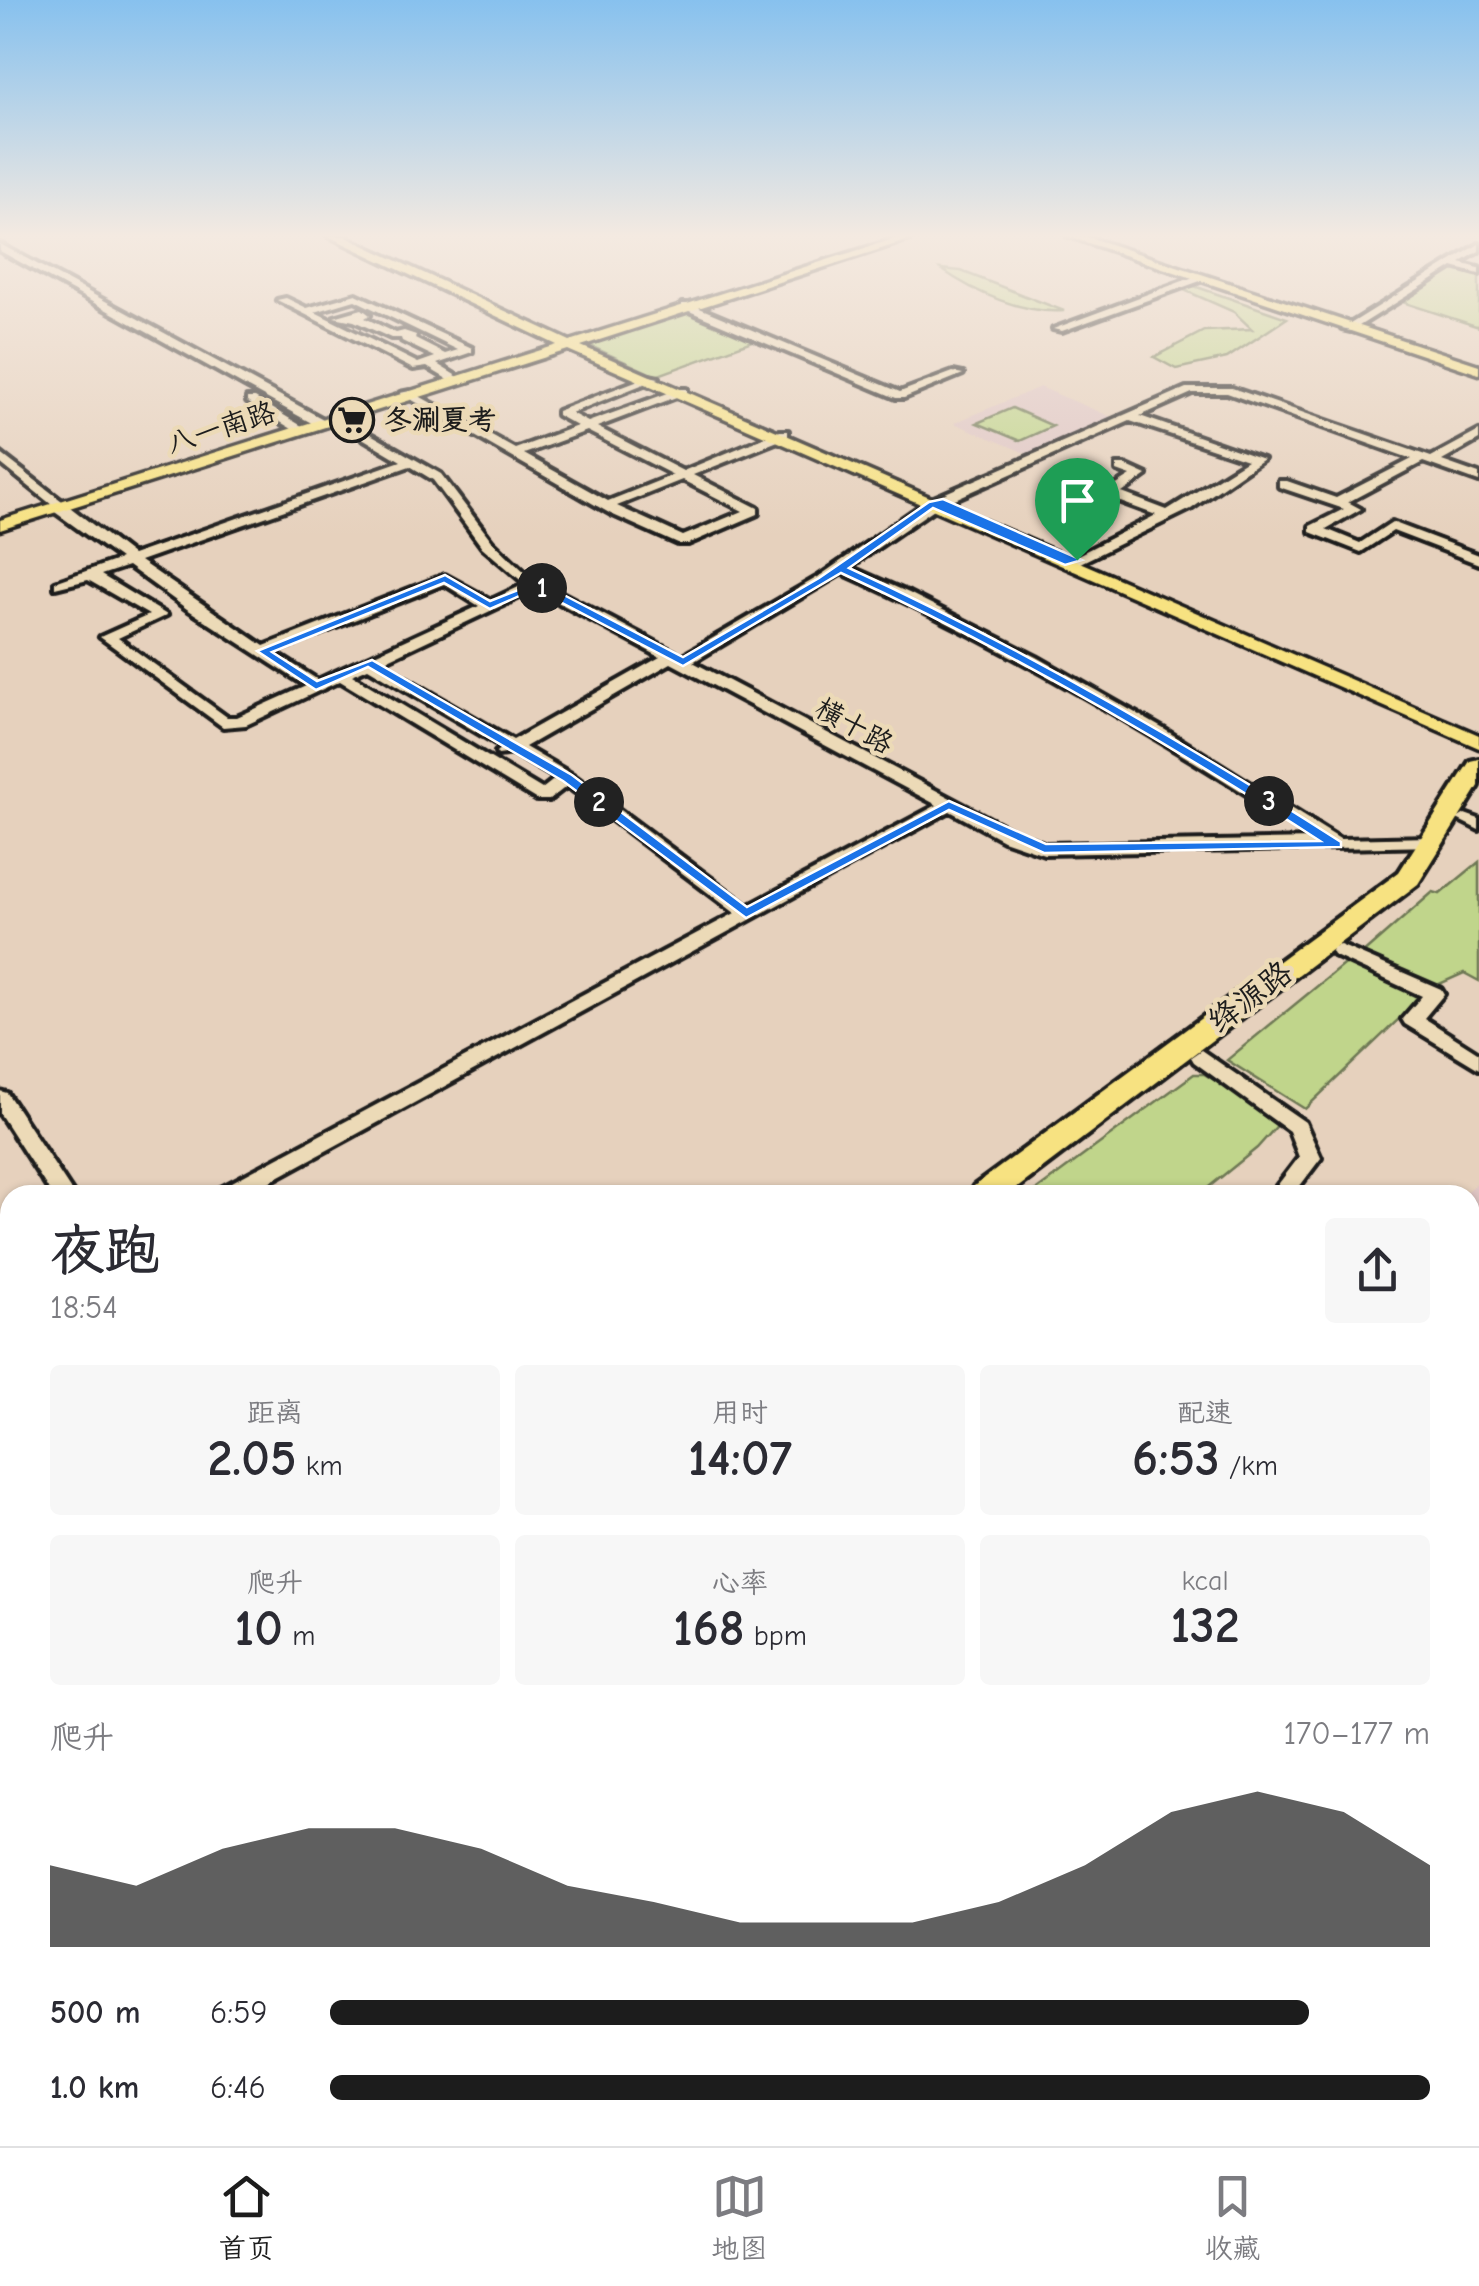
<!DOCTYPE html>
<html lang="zh">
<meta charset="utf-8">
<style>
body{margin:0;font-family:"Comic Neue","LXGW WenKai TC",sans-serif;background:#f7f7f7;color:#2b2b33;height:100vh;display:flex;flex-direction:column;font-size:38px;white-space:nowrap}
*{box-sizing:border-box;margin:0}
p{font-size:32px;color:#7c7c81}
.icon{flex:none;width:55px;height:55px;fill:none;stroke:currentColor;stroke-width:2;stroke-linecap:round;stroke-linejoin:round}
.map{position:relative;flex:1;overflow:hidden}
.details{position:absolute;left:0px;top:1185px;width:1480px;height:962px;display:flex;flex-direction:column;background:#fff;border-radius:30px 30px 0 0;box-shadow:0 2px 8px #0004}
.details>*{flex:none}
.pin{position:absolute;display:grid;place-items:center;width:85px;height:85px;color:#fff;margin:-102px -42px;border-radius:50% 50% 50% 0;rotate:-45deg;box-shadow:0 0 10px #0007}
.pin .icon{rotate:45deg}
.km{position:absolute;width:50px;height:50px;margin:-25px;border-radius:50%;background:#222;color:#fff;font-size:28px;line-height:50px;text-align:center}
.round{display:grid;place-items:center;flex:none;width:105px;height:105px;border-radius:10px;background:#f7f7f7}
.headline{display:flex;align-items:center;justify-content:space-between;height:170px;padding:0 50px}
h1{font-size:55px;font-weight:700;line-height:75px}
.figures{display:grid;grid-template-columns:repeat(3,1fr);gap:15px;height:170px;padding:10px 50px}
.figures div{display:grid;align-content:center;border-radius:10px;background:#f7f7f7;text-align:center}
.figures b{font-size:50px;font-weight:700}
.figures small{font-size:28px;font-weight:400}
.figures p{font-size:28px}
.chart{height:280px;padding:20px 50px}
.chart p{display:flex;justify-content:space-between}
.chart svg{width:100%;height:180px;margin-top:10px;fill:#1c1c1c;opacity:.7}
ul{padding:0 50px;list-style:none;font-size:32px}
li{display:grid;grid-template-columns:160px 120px 1fr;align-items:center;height:75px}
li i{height:25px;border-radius:12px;background:#1c1c1c}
.tabs{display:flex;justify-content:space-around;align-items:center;height:140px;border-top:2px solid #e1e1e2;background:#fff;font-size:28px;color:#7c7c81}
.tabs a{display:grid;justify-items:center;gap:5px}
.tabs .active{color:#1c1c1c}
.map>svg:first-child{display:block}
.built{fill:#dfc6c4}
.green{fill:#c0d58b;stroke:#6e7854;stroke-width:2.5}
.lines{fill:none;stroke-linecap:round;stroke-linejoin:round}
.minor-casing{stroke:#1c1c1c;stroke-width:8}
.major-casing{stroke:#1c1c1c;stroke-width:7}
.highway-casing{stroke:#1c1c1c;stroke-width:8}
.minor{fill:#ecdab7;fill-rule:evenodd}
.major{fill:#f7e281;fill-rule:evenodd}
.highway{fill:#f7e281;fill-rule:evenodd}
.wall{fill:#b193b7;stroke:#1c1c1c;stroke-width:2.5}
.building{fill:#ceabd5;stroke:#1c1c1c;stroke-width:2.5}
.route{fill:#1a73e8;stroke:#fff;stroke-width:2.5;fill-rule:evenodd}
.labels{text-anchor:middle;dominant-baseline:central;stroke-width:9;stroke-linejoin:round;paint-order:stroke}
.far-poi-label{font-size:28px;font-weight:bold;fill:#1c1c1c;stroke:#ecdab7;text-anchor:start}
.far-street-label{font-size:28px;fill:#1c1c1c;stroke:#ecdab7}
.street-label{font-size:32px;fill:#1c1c1c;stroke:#ecdab7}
</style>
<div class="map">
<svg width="1479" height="2146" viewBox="0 0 1479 2146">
<rect width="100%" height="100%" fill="#e6d1bd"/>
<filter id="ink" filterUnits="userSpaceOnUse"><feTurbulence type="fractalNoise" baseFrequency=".01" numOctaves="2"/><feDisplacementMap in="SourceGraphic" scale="20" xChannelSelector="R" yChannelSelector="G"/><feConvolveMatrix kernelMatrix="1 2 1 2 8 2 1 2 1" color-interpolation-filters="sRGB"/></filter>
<g filter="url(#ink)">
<path class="built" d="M1040,387L1114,418L1030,455L954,423Z
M1479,1181V2146H730L737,2138H1470V1195H1462Z"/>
<path class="green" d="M1450,266L1479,274V327L1396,300Z
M941,269L961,271L1064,311C1023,314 975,293 941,269Z
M1194,286L1287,318L1227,358L1176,369L1154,357L1204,331L1252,329L1234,312L1182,289Z
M689,312L755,340L656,376L588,345Z
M1012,408L1053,426L1020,441L977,423Z
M1479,862V981L1464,973L1433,987L1361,955L1433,892L1440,894Z
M1348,961L1425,994L1305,1109L1227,1060Z
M1194,1074H1204L1282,1120L1257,1148L1199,1195H1030Z
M1479,1286V1410L1470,1403V1293Z
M10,1882V2138H195L188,2146H0V1884Z
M290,2138H728L721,2146H286Z"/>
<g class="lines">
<defs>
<path id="minor" d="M0,244L325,420L327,423L317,426L0,251Z
M1479,244V251L1460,263L1479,268V274L1453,267L1351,331L1342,329Z
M1199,275L1203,280L1062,331L1053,329Z
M356,294L472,348V352L437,364L460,378V382H452L427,367L413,369L277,300L286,298L307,308ZM355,300L458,350L445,354L415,339L416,335L404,331L396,333L365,318L370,315L362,309L334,317L354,321L391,338H401L402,341L435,357L418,363L315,312Z
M682,304H690L900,392L953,372L963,374L904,398H896L682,308Z
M649,376L659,378L571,413L588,422L679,389H687V393L597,427L683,471L780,431H788V437L693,475L758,508V514L688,544H678L611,514L400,393L410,391L515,449L577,426L557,415V411ZM587,431L673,475L608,501L524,454ZM682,480L743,511L683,536L617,506Z
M1186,388H1232L1431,457L1479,431V440L1442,461L1479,474V482L1423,462L1348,502L1361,509L1326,529L1360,543L1392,522L1479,555V564L1393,531L1361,552L1310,532V526L1344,509L1279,487V481H1287L1336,498L1412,459L1227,393H1192L1140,416L1263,459L1191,509L1074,566L1062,563L1156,515L1107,497V491L1131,476L1117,471V465H1125L1147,475L1122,493L1167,510L1247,460L1130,421L937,507L850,567L909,593L1037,657L1162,728L1340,839L1431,837L1437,838L1440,842L1437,846L1044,854L1003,840L950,811L245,1195H216L219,1189L735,913L567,786L549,800H537L340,681L246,725L223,727L100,637L149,615L88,580L55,588V582L120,559L52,510V505L0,463V453L132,555L401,461L327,417L337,415L441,474L492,541L528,575L682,656L818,577L927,501ZM410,466L433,480L482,547L525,584L491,600L445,575L264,646L140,561ZM128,566L187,609L306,686L237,717H227L118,638L167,615L101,575ZM842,573C1009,647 1164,741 1317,839L1046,844L1015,832L693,662ZM444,584L479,606L318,680L274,652ZM535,590L660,657L513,740L380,663ZM671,663L937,805L748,906L573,775L525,747ZM368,668L502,747L496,752L498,755L513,753L556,778L542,789L352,675Z
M247,398H255L307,429L297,432L247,402Z
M1465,814L1479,819V830L1457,819Z
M1340,945L1441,989L1444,994L1424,1018L1479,1053V1069L1405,1024L1402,1019L1422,996L1333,955L1331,951L1333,947Z
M1201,1050L1305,1122L1321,1158L1293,1195H1270L1299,1157L1289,1131L1194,1062L1191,1057Z
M0,1091L7,1093L74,1195H52L0,1114Z
M10,1301V1322L0,1325V1305Z"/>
<path id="major" d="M328,236H344L570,341L903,236H921L581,346L1479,735V748L568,350L0,530V520L557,345Z
M1067,236H1085L1479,365V374Z"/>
<path id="highway" d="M1479,759V786L1418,884L1008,1195H969L974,1186L1399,872L1470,761Z
M216,2138H296L293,2146H213Z"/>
</defs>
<use href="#minor" class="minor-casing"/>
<use href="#major" class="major-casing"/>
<use href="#highway" class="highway-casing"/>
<use href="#minor" class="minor"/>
<use href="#major" class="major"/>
<use href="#highway" class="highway"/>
</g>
<path class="wall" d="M1020,2138H1122L1115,2146H1027Z
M1265,2138H1423L1416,2146H1273Z"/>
<path class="building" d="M1470,1789L1479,1797V1984L1472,1993L1479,2000V2063L1470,2075Z
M824,2138H915L921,2146H830Z
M1033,2138H1121L1113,2146H1040Z
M1284,2138H1423L1416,2146H1292Z"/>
</g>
<linearGradient id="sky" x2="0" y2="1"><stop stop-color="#87c1ee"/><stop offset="0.44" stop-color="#f4eae1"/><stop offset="1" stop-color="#f4eae1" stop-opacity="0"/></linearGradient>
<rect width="1479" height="536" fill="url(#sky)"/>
<path class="route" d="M943,499L1082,560L1065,565L933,508L849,568C1019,646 1183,741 1341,842V847L1044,853L949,810L746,918L563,781L368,667L316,690L257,651L445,575L490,601L539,582L683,657L819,578L929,502ZM841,573C1007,649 1167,742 1320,841L1046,844L949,801L747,907L572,775L372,660L317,681L272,652L444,583L490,609L535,589L683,666Z"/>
<defs>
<symbol id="supermarket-ring" viewBox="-11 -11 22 22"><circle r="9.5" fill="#ecdab7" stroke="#1c1c1c" stroke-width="1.5"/><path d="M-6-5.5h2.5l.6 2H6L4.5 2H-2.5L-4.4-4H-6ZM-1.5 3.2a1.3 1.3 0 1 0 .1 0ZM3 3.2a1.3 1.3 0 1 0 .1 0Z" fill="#1c1c1c"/></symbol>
</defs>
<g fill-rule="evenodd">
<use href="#supermarket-ring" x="327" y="395" width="50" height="50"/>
</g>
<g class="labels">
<g class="far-poi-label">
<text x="384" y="420">冬涮夏考</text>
</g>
<g class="far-street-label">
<text transform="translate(221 428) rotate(-18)">八一南路</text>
<text transform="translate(854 726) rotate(29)">横十路</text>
</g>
<g class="street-label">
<text transform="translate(1250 997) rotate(-37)">绛源路</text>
</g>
</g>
</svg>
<div class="pin" style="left:1077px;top:560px;background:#1e9e55"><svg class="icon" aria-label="arrive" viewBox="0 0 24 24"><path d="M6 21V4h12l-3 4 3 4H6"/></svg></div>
<b class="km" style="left:542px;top:588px">1</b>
<b class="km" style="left:599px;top:802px">2</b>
<b class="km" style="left:1269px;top:801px">3</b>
<section class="details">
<div class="headline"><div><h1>夜跑</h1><p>18:54</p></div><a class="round"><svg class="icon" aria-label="share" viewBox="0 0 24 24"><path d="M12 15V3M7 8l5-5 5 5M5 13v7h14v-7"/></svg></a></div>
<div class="figures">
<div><p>距离</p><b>2.05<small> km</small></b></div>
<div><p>用时</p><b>14:07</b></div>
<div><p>配速</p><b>6:53<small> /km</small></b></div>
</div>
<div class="figures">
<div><p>爬升</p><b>10<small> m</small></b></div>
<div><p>心率</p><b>168<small> bpm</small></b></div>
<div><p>kcal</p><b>132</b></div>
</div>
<div class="chart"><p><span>爬升</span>170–177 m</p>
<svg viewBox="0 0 160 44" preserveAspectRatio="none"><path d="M0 44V24L10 29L20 20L30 15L40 15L50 20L60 29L70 33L80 38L90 38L100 38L110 33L120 24L130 11L140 6L150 11L160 24V44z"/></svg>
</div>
<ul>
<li><b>500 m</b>6:59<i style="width:89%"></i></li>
<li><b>1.0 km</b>6:46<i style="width:100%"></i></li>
</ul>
</section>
</div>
<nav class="tabs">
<a class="active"><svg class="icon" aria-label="home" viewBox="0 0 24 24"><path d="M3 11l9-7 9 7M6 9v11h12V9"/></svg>首页</a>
<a><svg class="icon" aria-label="map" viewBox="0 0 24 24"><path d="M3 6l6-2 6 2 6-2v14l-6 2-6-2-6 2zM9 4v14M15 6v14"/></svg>地图</a>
<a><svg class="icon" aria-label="saved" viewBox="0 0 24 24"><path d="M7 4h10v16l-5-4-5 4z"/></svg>收藏</a>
</nav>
